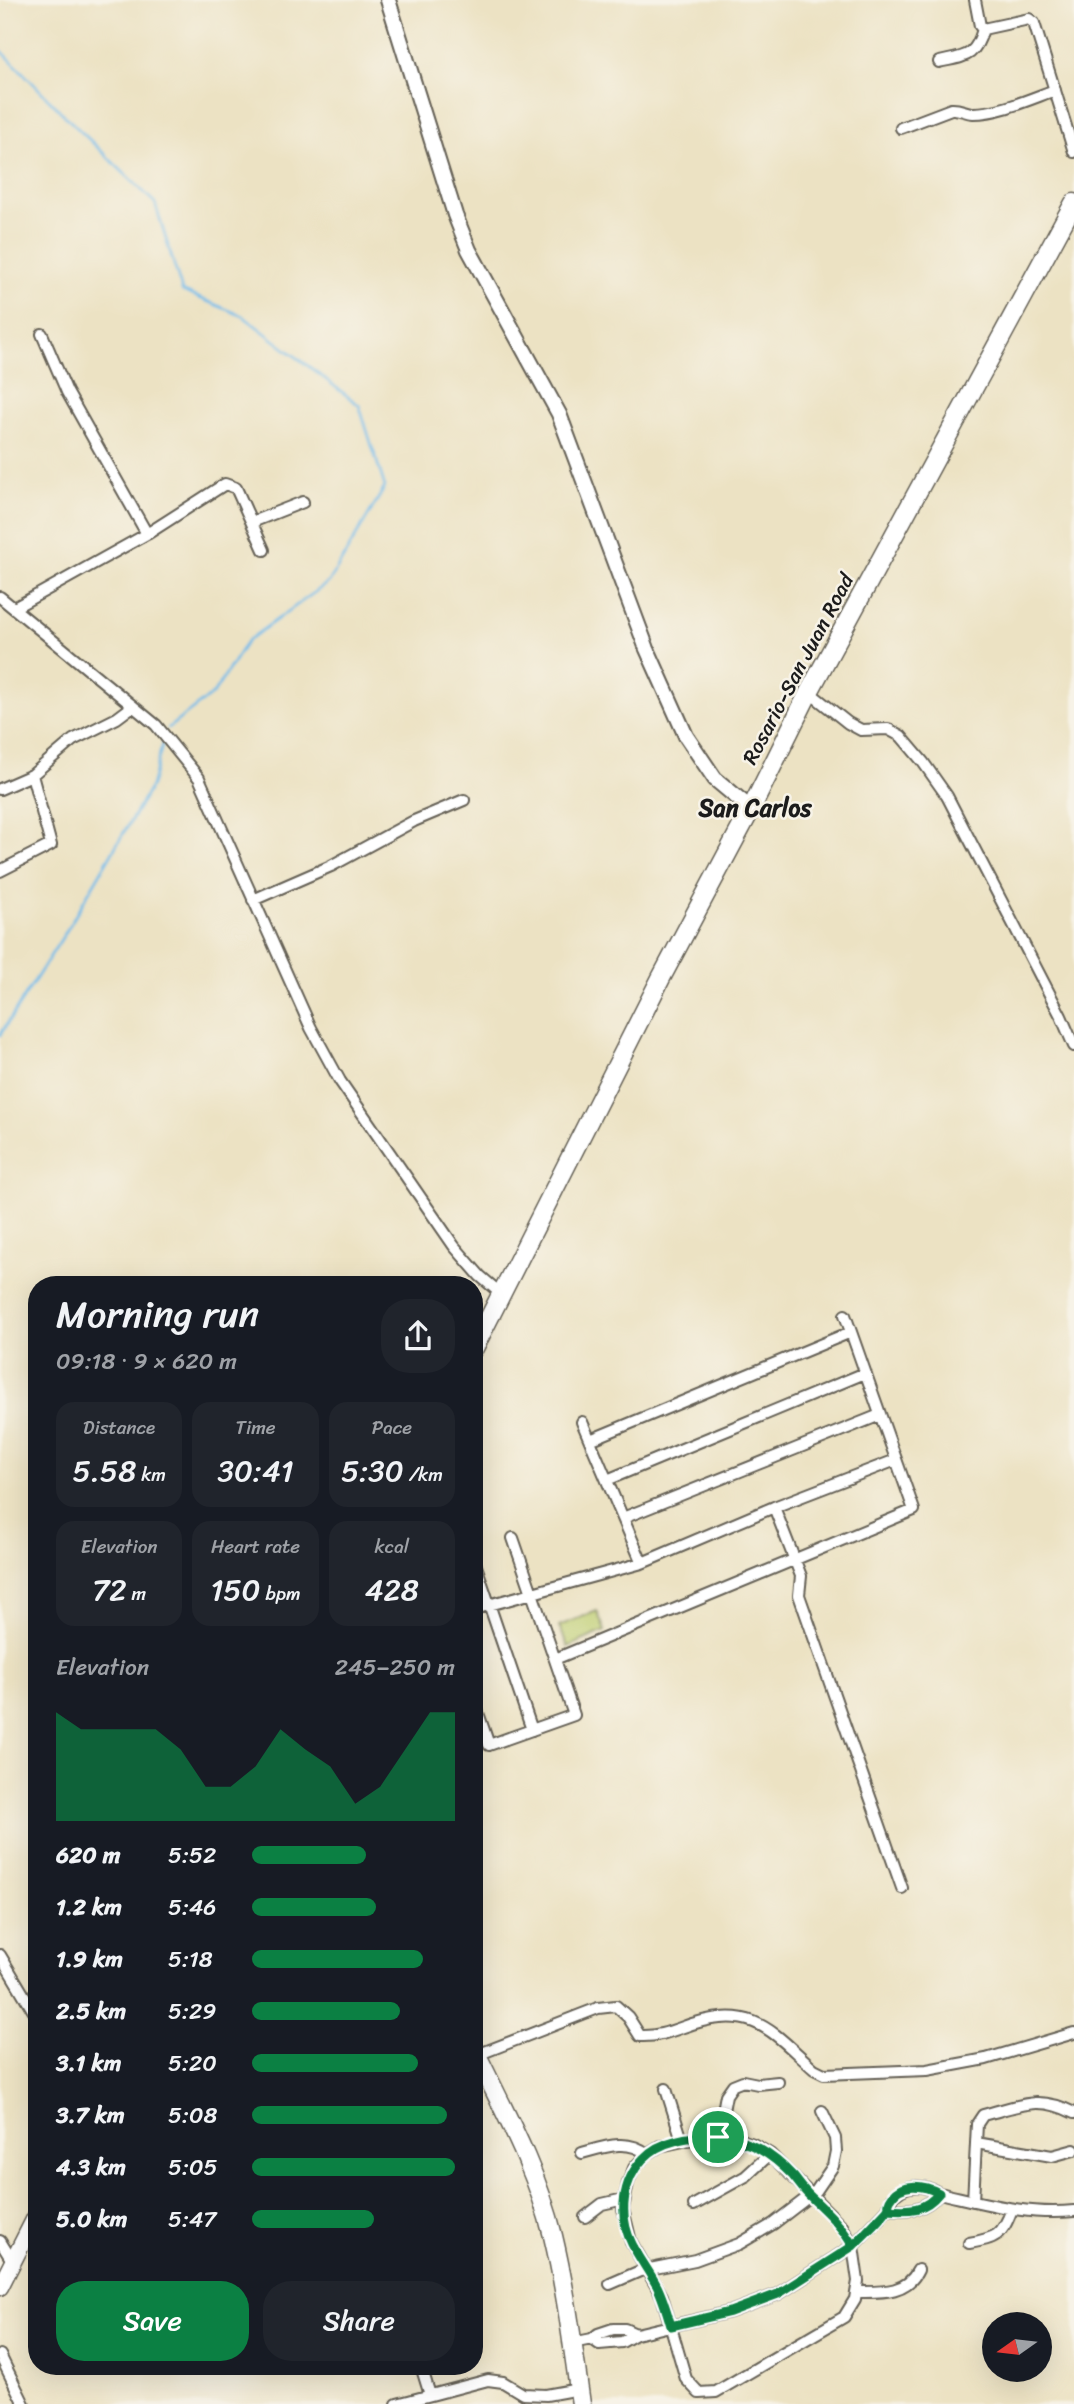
<!DOCTYPE html>
<meta charset="utf-8">
<style>
body{margin:0;font-family:Sriracha,sans-serif;background:#20242c;color:#f1f3f6;height:100vh;display:flex;flex-direction:column;font-size:26px;white-space:nowrap}
*{box-sizing:border-box;margin:0}
p{font-size:23px;color:#9ea1a6}
.icon{flex:none;width:38px;height:38px;fill:none;stroke:currentColor;stroke-width:2;stroke-linecap:round;stroke-linejoin:round}
.map{position:relative;flex:1;overflow:hidden}
.details{position:absolute;left:28px;top:1276px;width:455px;height:1099px;display:flex;flex-direction:column;background:#171b24;border-radius:28px;box-shadow:0 7px 28px #0002}
.details>*{flex:none}
.needle{width:46px;rotate:256deg}
.tools{position:absolute;left:982px;top:2312px;display:grid;gap:14px}
.tools a{display:grid;place-items:center;width:70px;height:70px;border-radius:50%;background:#171b24;box-shadow:0 7px 28px #0002;font-size:35px}
.pin{position:absolute;display:grid;place-items:center;width:60px;height:60px;color:#fff;margin:-30px;border:4px solid #fff;border-radius:50%;box-shadow:0 2px 7px #0007}
.round{display:grid;place-items:center;flex:none;width:74px;height:74px;border-radius:28px;background:#20242c}
.head{display:flex;align-items:center;justify-content:space-between;height:119px;padding:0 28px}
h1{font-size:38px;font-weight:600;line-height:52px}
.figures{display:grid;grid-template-columns:repeat(3,1fr);gap:10px;height:119px;padding:7px 28px}
.figures div{display:grid;align-content:center;border-radius:18px;background:#20242c;text-align:center}
.figures b{font-size:30px;font-weight:600}
.figures small{font-size:19px;font-weight:400}
.figures p{font-size:19px}
.chart{height:196px;padding:14px 28px}
.chart p{display:flex;justify-content:space-between}
.chart svg{width:100%;height:126px;margin-top:7px;fill:#0b8043;opacity:.7}
.button{display:flex;gap:14px;margin-top:auto;padding:14px 28px}
.button a{flex:1;height:80px;border-radius:28px;background:#0b8043;color:#fff;font-size:28px;font-weight:600;line-height:80px;text-align:center}
.button a+a{background:#20242c;color:#f1f3f6}
ul{padding:0 28px;list-style:none;font-size:23px}
li{display:grid;grid-template-columns:112px 84px 1fr;align-items:center;height:52px}
li i{height:18px;border-radius:9px;background:#0b8043}
.map>svg:first-child{display:block}
.grass{fill:#becd6f;stroke:#6d7446;stroke-width:2}
.lines{fill:none;stroke-linecap:round;stroke-linejoin:round}
.stream{stroke:#72bbea;stroke-width:2.5}
.minor-casing{stroke:#656156;stroke-width:14}
.tertiary-casing{stroke:#656156;stroke-width:18}
.secondary-casing{stroke:#656156;stroke-width:19}
.primary-casing{stroke:#656156;stroke-width:21}
.minor{stroke:#fff;stroke-width:10}
.tertiary{stroke:#fff;stroke-width:14}
.secondary{stroke:#fff;stroke-width:16}
.primary{stroke:#fff;stroke-width:18}
.route-casing{stroke:#fff;stroke-width:14}
.route{stroke:#0b8043;stroke-width:9}
.labels{text-anchor:middle;dominant-baseline:central;stroke-width:5;stroke-linejoin:round;paint-order:stroke}
.street-label{font-size:21px;fill:#1c1c1c;stroke:#f7f3e8}
.quarter-label{font-size:24px;font-weight:bold;fill:#1c1c1c;stroke:#f7f3e8}
</style>
<div class="map">
<svg width="1074" height="2404" viewBox="0 0 1074 2404">
<rect width="100%" height="100%" fill="#f7f3e8"/>
<filter id="ink" filterUnits="userSpaceOnUse"><feTurbulence type="fractalNoise" baseFrequency=".0143" numOctaves="2"/><feDisplacementMap in="SourceGraphic" scale="14" xChannelSelector="R" yChannelSelector="G"/><feConvolveMatrix kernelMatrix="1 2 1 2 8 2 1 2 1" color-interpolation-filters="sRGB"/></filter>
<filter id="wash" filterUnits="userSpaceOnUse"><feTurbulence type="fractalNoise" baseFrequency=".00686" numOctaves="4" result="noise"/><feDisplacementMap in="SourceGraphic" scale="28" xChannelSelector="R" yChannelSelector="G"/><feGaussianBlur stdDeviation="1.57" result="paint"/><feColorMatrix in="noise" values="0 0 0 0 0 0 0 0 0 0 0 0 0 0 0 0 0 1.4 0 .05"/><feComposite in="paint" operator="in"/></filter>
<g filter="url(#wash)">
<rect width="100%" height="100%" fill="#ece2c3"/>
<path class="grass" d="M597,1611L605,1631L568,1647L559,1626Z"/>
<g class="lines">
<path class="stream" d="M0,49L68,119L155,203L182,291L243,316L359,405L385,487L329,582L247,641L213,694L168,728
M0,1035L65,933L151,786L163,742"/>
</g>
</g>
<g filter="url(#ink)">
<g class="lines">
<defs>
<path id="minor" d="M975,0L980,26L983,29
M939,62C965,56 975,58 983,29L1029,19L1034,23L1074,152
M901,128L951,109C960,108 965,113 973,113C1000,113 1030,99 1055,90
M42,334L67,392L147,534
M252,522L303,502
M0,597L156,725L199,778L311,1028L340,1081L454,1246L480,1276L500,1293
M14,608L147,534L225,484L236,488L264,550
M809,692L848,723L861,730L888,729L901,736L923,762L947,796L1061,1016L1074,1046
M0,789L32,775L73,740L117,718L133,706
M0,871L51,845L32,775
M253,900L331,866L414,821L464,800
M582,1422L642,1563
M590,1440L851,1332
M607,1480L865,1373
M774,1507L801,1576L799,1595L902,1888
M623,1518L880,1415
M474,1560L532,1730
M474,1609L642,1563L774,1507L896,1460
M555,1659L914,1510L845,1315
M474,1701L489,1745L574,1715L513,1538
M0,1955L37,2017
M477,2055L598,2008L616,2006L628,2017L640,2036C660,2037 674,2030 692,2024C754,2004 772,2032 814,2069L824,2074L927,2070L986,2059L1074,2033
M666,2089L682,2140
M707,2136L734,2138L753,2144L770,2154L842,2226L853,2246L858,2281L855,2299L844,2317L716,2392L699,2393L686,2379L662,2296L631,2242L623,2209L628,2183L634,2168L647,2154L660,2146Z
M718,2137L726,2095L733,2085L743,2081L758,2084L778,2082
M976,2143L1052,2156L1074,2150
M582,2153C604,2147 628,2138 647,2154
M973,2201L977,2124L983,2115C1020,2106 1038,2094 1074,2113
M694,2205L746,2176L770,2154
M888,2209C894,2184 919,2182 939,2193
M585,2217L602,2204L624,2199
M0,2241L13,2262
M969,2243C997,2238 1002,2236 1012,2209
M610,2284L640,2271L695,2260L739,2244L773,2224L816,2191L833,2166L836,2151L835,2138L822,2111
M858,2292C880,2292 907,2294 918,2270
M592,2339L599,2344L622,2342L636,2334L730,2312L778,2294L853,2246L888,2209C909,2211 925,2211 939,2193C984,2203 1028,2216 1074,2211
M572,2343L592,2339L598,2334L613,2329H625L636,2334
M0,2355L24,2404
M421,2366L430,2395
M397,2404L488,2380L503,2382L523,2394L546,2395L579,2389"/>
<path id="tertiary" d="M388,0L455,215L469,250L559,414L647,649L686,736L715,779L751,809"/>
<path id="secondary" d="M0,2287L37,2214"/>
<path id="primary" d="M474,1348L661,978L751,809L809,692L1074,203
M474,2049C503,2109 537,2170 553,2236C566,2290 573,2348 581,2404"/>
</defs>
<use href="#minor" class="minor-casing"/>
<use href="#tertiary" class="tertiary-casing"/>
<use href="#secondary" class="secondary-casing"/>
<use href="#primary" class="primary-casing"/>
<use href="#minor" class="minor"/>
<use href="#tertiary" class="tertiary"/>
<use href="#secondary" class="secondary"/>
<use href="#primary" class="primary"/>
</g>
</g>
<g class="lines" filter="url(#ink)">
<defs>
<path id="route" d="M718,2137C693,2135 660,2140 643,2159C622,2181 618,2216 632,2244C639,2258 649,2271 657,2286C663,2298 667,2312 671,2326L730,2312L778,2294L853,2246L888,2209C909,2211 925,2211 939,2193C924,2185 900,2181 890,2200C886,2209 892,2202 887,2210C878,2223 863,2235 853,2246C841,2225 828,2213 811,2197C804,2191 799,2183 793,2176C771,2153 750,2140 718,2137"/>
</defs>
<use href="#route" class="route-casing"/>
<use href="#route" class="route"/>
</g>
<g class="labels">
<g class="street-label">
<text transform="translate(798 669) rotate(-62)">Rosario-San Juan Road</text>
</g>
<g class="quarter-label">
<text x="755" y="808">San Carlos</text>
</g>
</g>
</svg>
<div class="tools">
<a><svg class="needle" viewBox="-14 -14 28 28"><path d="M0-13l5 13h-10z" fill="#e53935"/><path d="M0 13l5-13h-10z" fill="#9ea1a6"/></svg></a>
</div>
<div class="pin" style="left:718px;top:2137px;background:#1e9e55"><svg class="icon" aria-label="arrive" viewBox="0 0 24 24"><path d="M6 21V4h12l-3 4 3 4H6"/></svg></div>
<section class="details">
<div class="head"><div><h1>Morning run</h1><p>09:18 · 9 × 620 m</p></div><a class="round"><svg class="icon" aria-label="share" viewBox="0 0 24 24"><path d="M12 15V3M7 8l5-5 5 5M5 13v7h14v-7"/></svg></a></div>
<div class="figures">
<div><p>Distance</p><b>5.58<small> km</small></b></div>
<div><p>Time</p><b>30:41</b></div>
<div><p>Pace</p><b>5:30<small> /km</small></b></div>
</div>
<div class="figures">
<div><p>Elevation</p><b>72<small> m</small></b></div>
<div><p>Heart rate</p><b>150<small> bpm</small></b></div>
<div><p>kcal</p><b>428</b></div>
</div>
<div class="chart"><p><span>Elevation</span>245–250 m</p>
<svg viewBox="0 0 160 44" preserveAspectRatio="none"><path d="M0 44V6L10 12L20 12L30 12L40 12L50 19L60 32L70 32L80 25L90 12L100 19L110 25L120 38L130 32L140 19L150 6L160 6V44z"/></svg>
</div>
<ul>
<li><b>620 m</b>5:52<i style="width:56%"></i></li>
<li><b>1.2 km</b>5:46<i style="width:61%"></i></li>
<li><b>1.9 km</b>5:18<i style="width:84%"></i></li>
<li><b>2.5 km</b>5:29<i style="width:73%"></i></li>
<li><b>3.1 km</b>5:20<i style="width:82%"></i></li>
<li><b>3.7 km</b>5:08<i style="width:96%"></i></li>
<li><b>4.3 km</b>5:05<i style="width:100%"></i></li>
<li><b>5.0 km</b>5:47<i style="width:60%"></i></li>
</ul>
<div class="button"><a>Save</a><a>Share</a></div>
</section>
</div>
